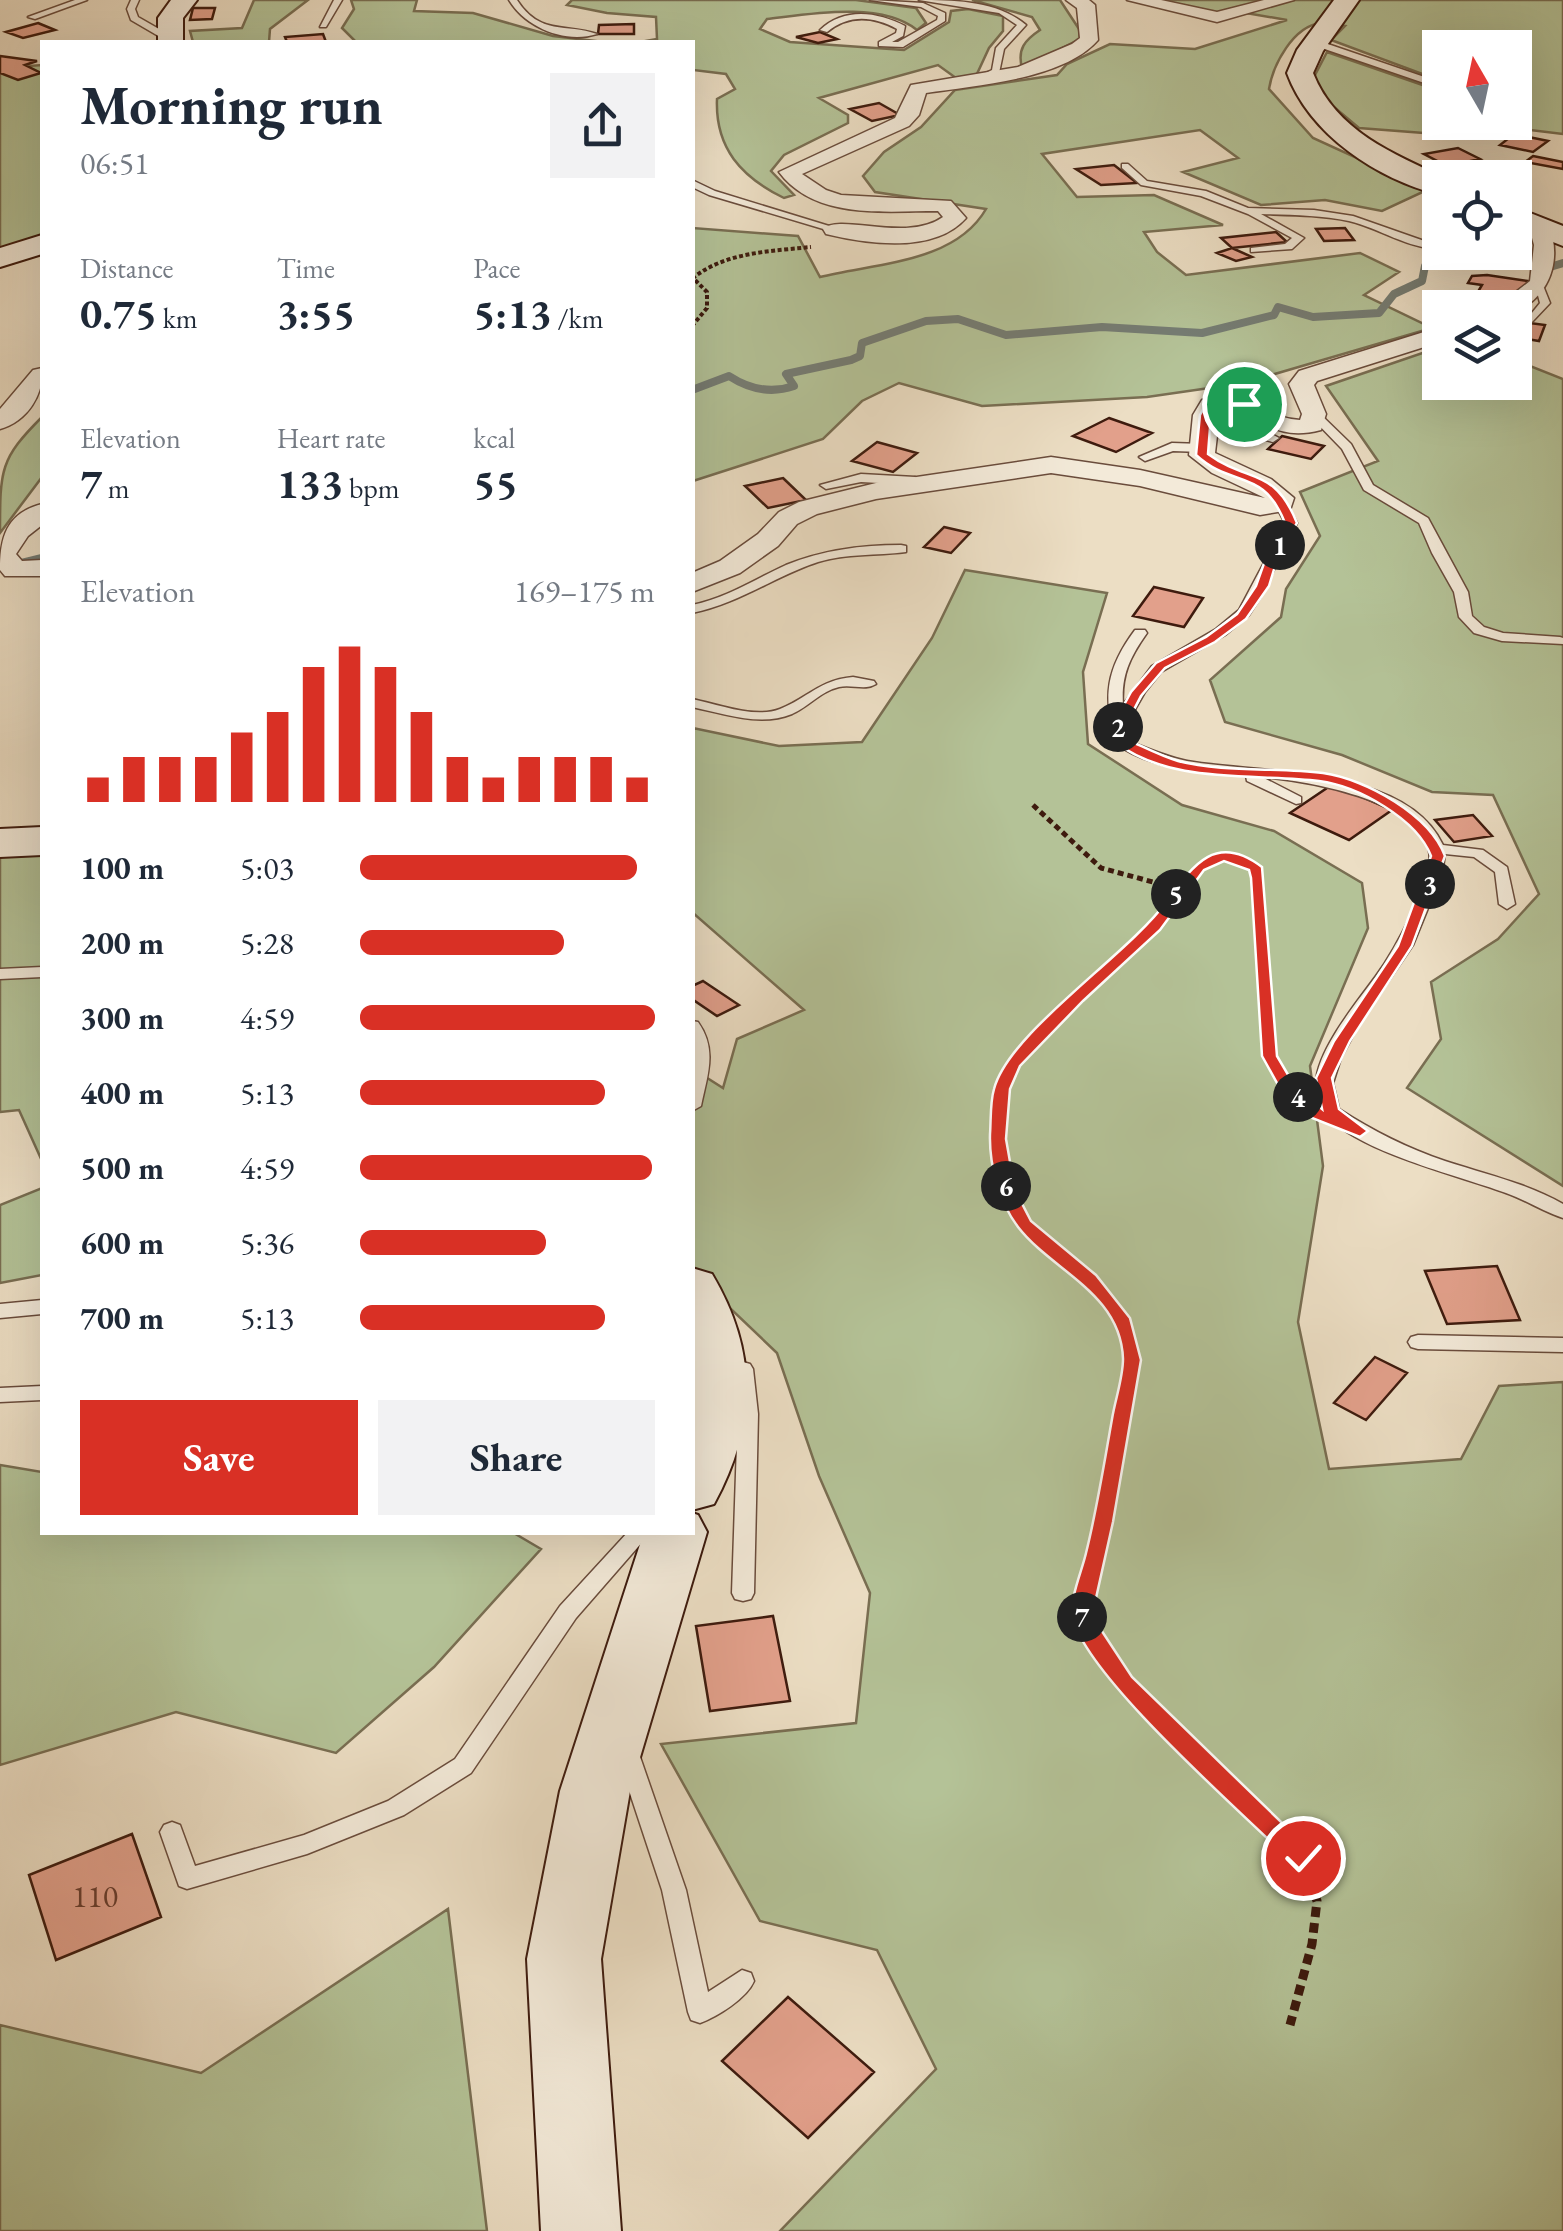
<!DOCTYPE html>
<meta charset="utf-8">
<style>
body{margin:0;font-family:"EB Garamond",serif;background:#f2f2f3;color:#1f2937;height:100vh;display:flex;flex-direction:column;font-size:38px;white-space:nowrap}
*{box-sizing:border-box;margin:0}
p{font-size:32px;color:#747a83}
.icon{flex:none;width:55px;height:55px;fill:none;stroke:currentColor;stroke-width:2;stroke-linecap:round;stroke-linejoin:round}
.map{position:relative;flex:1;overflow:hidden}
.panel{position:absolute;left:40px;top:40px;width:655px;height:1495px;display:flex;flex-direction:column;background:#fff;border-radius:0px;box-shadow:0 10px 40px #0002}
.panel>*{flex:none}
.needle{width:65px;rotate:351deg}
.buttons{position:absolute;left:1422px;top:30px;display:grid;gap:20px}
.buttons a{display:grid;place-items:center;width:110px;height:110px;border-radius:0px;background:#fff;box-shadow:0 10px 40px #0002;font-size:50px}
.pin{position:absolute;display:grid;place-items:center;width:85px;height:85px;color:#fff;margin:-42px;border:5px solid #fff;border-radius:50%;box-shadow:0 2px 10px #0007}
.km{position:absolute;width:50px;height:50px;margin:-25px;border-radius:50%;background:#222;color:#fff;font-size:28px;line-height:50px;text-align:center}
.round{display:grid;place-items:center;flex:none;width:105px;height:105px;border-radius:0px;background:#f2f2f3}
.head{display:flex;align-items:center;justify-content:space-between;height:170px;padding:0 40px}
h1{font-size:55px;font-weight:700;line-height:75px}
.figures{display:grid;grid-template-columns:repeat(3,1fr);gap:15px;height:170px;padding:10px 40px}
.figures div{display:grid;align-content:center}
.figures b{font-size:42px;font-weight:700}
.figures small{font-size:28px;font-weight:400}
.figures p{font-size:28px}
.chart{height:280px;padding:20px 40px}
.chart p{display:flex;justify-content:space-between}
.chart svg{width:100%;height:180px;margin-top:10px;stroke:#d93025;stroke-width:6}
.primary-button{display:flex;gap:20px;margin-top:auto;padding:20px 40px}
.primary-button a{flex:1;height:115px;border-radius:0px;background:#d93025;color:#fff;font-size:40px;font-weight:700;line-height:115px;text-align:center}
.primary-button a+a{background:#f2f2f3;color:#1f2937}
ul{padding:0 40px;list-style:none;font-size:32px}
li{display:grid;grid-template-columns:160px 120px 1fr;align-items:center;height:75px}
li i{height:25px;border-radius:12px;background:#d93025}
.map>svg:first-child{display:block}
.green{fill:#b4c297;stroke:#796e52;stroke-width:2.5}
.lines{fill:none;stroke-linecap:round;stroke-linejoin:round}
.stream-far1{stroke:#757c73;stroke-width:6}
.stream{stroke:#757c73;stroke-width:8}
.building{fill:#e2a08b;stroke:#3e1b0e;stroke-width:2.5}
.lane-casing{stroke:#6a4c3c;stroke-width:3}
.street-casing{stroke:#6a4c3c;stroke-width:3}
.secondary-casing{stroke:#3e1b0e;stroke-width:4}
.path-far3{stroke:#3e1b0e;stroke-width:4;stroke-dasharray:4 2.5;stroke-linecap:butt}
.path-far2{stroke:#3e1b0e;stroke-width:5;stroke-dasharray:6 4;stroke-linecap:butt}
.path-far1{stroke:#3e1b0e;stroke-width:6;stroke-dasharray:8 5;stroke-linecap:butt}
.path{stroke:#3e1b0e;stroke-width:9;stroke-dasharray:10 6;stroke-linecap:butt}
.lane{fill:#f3ead9;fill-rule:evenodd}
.street{fill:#f3ead9;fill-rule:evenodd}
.secondary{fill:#f3ead9;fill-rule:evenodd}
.route{fill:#d93025;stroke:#fff;stroke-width:2.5}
.labels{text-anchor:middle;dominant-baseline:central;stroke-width:9;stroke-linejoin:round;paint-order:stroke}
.near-number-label{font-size:32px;fill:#673c2d}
</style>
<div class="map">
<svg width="1563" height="2231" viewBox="0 0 1563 2231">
<rect width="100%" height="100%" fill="#ecdec4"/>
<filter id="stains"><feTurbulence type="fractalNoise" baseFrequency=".002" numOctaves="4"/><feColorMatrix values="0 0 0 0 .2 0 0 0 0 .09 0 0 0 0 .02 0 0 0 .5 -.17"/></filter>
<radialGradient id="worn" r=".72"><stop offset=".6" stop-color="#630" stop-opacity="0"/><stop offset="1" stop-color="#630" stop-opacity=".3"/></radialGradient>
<path class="green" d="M254,0H308L270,29L269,42H193L190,31L242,28Z
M351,0H417L414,11L473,13L553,36L604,42H356L342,28L354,9Z
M572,0H856L916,8L926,23L917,30C881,1 810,14 767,19L760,29L790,42L904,50L949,22L951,11L968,9L1003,16V31L989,48L976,76L956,78L938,65L819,98L848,115V123L784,155L771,171L794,195L784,198C741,177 715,148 717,99L735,89L726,74L693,70L692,42H640L657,39L656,17L607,13L567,5Z
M972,0H1060L1079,29L1080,39L1022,68C1017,49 1025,40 1040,30L1032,17Z
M1154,0H1563V134L1506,127L1463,136L1359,128L1322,97L1314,77L1327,52L1440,91V122H1515V48H1440V77L1433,78L1331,40L1345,26C1338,25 1328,22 1321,23C1293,26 1273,65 1269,89L1313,138L1427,190L1382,211L1325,200L1261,205L1183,172L1238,158L1200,130L1042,154L1077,197L1154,195L1223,225L1144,232L1157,252L1186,275L1360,253L1399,272L1364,295L1432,328L1244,383L1147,397L982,406L899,383L862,401L823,439L693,481V228L798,236L820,277C876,263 955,263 986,209L875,192L863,176L884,152L921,127L955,90L1057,75L1067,64L1110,44L1195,49L1287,20L1246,13L1223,16Z
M42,65V244L0,258V68Z
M1440,347V382H1515V360L1563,379V1186L1407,1088L1441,1039L1431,982L1498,939L1539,894L1493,795L1432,792L1342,755L1225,722L1210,680L1281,617L1286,589L1320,536L1300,492L1378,461L1326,386Z
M42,417V477L0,533C0,469 0,459 42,417Z
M965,570L1107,593L1083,672L1088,744L1182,805L1274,831L1362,883L1368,928L1310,1066L1323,1166L1298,1322L1329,1469L1461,1459L1499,1386L1563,1382V2231H780L936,2069L877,1950L760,1921L661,1744L856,1723L870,1593L819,1476L777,1353L709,1288L693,1290V1069L723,1088L737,1039L804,1010L693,913V728L779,746L862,742L932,638Z
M42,855V1161L19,1110L0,1112V857Z
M42,1188V1275L0,1283V1205Z
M0,1465L42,1472V1532H512L541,1549L434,1667L336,1753L176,1712L0,1765Z
M448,1909L487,2231H0V2025L201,2073Z"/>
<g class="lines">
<path class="stream-far1" d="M1458,264H1506"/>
<path class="stream" d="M692,390L729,376C749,389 771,394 794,386L786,374L851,360L860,356L862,343L926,321L958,319L1006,335L1102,327L1202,333L1274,315L1278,307L1313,317L1379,313L1394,294L1422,281L1425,266L1483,262L1550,267L1563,263
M0,568L42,558"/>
</g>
<path class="building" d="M193,8H215L212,19L190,20Z
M38,23L55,30L23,38L6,32Z
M634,24V34H598L599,25Z
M820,32L837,39L818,43L796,37Z
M323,34L326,42H287L285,37Z
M0,56L37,61L25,65L41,73L18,80L0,73Z
M879,103L900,115L872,121L850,109Z
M1514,134L1548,141L1533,152L1500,145Z
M1458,148L1480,159L1447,166L1424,154Z
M1533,156L1563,162V169L1525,162Z
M1114,165L1137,183L1101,185L1076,169Z
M1345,228L1354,240L1324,241L1316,229Z
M1276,232L1287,242L1232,248L1221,238Z
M1232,248L1252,257L1236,261L1217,253Z
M1487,275L1528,281L1520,297L1479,290L1482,285L1468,283L1472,276Z
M1515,321L1545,325L1539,341L1515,337Z
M1109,418L1152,433L1116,452L1073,436Z
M1282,436L1324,446L1311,459L1268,449Z
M877,442L917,453L893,472L852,461Z
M783,478L806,500L768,508L745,486Z
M944,527L970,533L951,553L924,547Z
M1154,587L1203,598L1184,627L1133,616Z
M1333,784L1392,810L1349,840L1290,813Z
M1473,815L1492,836L1454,842L1435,820Z
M703,981L739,1005L717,1016L692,999V986Z
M1497,1266L1520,1320L1447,1324L1425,1271Z
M1375,1357L1407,1373L1366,1420L1334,1403Z
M773,1616L790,1701L710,1711L696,1626Z
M132,1834L161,1917L56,1960L29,1875Z
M788,1997L874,2072L808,2138L722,2061Z"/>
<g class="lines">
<defs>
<path id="lane" d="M75,0H87L35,19L28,17Z
M131,0H139L135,9L138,17L173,37V41H167L131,20L127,9Z
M334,0H342L326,27H320Z
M509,0H517C540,36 566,23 597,34C566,44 526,28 509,0Z
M870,0L923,3L945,13V21L903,47L879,46V42L896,33L897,29C873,16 849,14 827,32L820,30C845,7 877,12 905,26L903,36L892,42H898L937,20L938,16L921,7Z
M919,0C955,0 998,1 1026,25L1004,49L999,73L978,82L974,79L992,70L996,48L1017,25L999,13Z
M1316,40L1439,82L1440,85L1433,86L1313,45Z
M1122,164H1128L1147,181L1206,191L1248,208L1314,210L1353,216L1430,243H1440V249C1408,249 1379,228 1349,221C1320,215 1291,215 1261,214L1304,238L1292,249L1251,252V248L1285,244L1292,238L1248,214L1201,196L1141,185L1122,168Z
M692,180L715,191L839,229L830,231L709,195L692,187Z
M1536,288H1544L1550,303L1532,322L1527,319L1540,303Z
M1213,400H1221C1237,429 1254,424 1279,438L1273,442C1246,435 1224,429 1211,402Z
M1310,412H1318L1351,444L1373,485L1428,518L1468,592L1472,616L1484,627L1503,633L1560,637L1563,638V644L1502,641L1474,633L1459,617L1454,592L1432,553L1419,523L1364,490L1342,449L1310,416Z
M1172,443L1202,444L1208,448L1202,452L1173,451L1145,461L1139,457Z
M861,474L915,477L921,481L915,485L861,482L826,489L820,485Z
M1281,500L1285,501L1297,523L1260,598L1249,615L1225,635L1161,672L1145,692L1125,727L1129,741C1148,749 1167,757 1187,761C1260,774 1406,765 1443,845L1483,850L1507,867L1515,904L1507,909L1499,904L1495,872L1474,857L1445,854L1442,874L1413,945L1358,1026L1341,1058L1333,1083L1339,1109C1373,1131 1407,1148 1445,1161C1485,1174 1526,1183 1563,1204V1218C1544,1212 1526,1200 1506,1193C1454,1174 1360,1153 1322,1112C1320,1102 1316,1092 1316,1082C1318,1049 1357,1002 1376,976C1393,953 1435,878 1429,851C1420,799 1305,781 1262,777L1301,797V803L1296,804L1247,781L1246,776C1204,773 1149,769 1115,743C1103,696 1106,669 1135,630H1145L1147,633C1130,657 1121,675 1123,705L1152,666L1216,629L1239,610L1285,523L1275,504Z
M901,545L906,546V552C876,556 847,553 818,562C775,576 738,604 692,613V605C727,598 755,579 786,565C823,550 861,545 901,545Z
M853,677L874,681L876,684C865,691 852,684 839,687C821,691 808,707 792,714C760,727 725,714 692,707V699C718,704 754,719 780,709C808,698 819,680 853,677Z
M42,967V977L0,979V969Z
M692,1021L698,1022C718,1050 707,1076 701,1106L692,1111Z
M42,1300V1314L0,1318V1304Z
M1418,1335L1563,1338V1352L1418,1349L1411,1347L1408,1342L1411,1337Z
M743,1362L750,1364L753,1369L758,1414L754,1593L751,1599L743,1601L735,1599L732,1593L738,1414L733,1369L736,1364Z
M42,1386V1400L0,1402V1388Z
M628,1532H651L576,1618L471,1773L404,1815L307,1854L187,1889L179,1886L160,1832L164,1825L172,1822L180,1825L195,1866L304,1835L388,1801L455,1759L560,1606Z
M627,1741L635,1744L638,1751L686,1890L708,1992L742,1970L751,1973L754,1981C747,1998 717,2017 700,2023L691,2020L688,2012L662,1890L616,1751L619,1744Z"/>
<path id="street" d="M1066,0H1089L1095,5L1098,40C1063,80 976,85 926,93L919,115L909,126L802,174L826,190L841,195L951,201L966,218C934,254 868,244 826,234L823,229C841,213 906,243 943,217L938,211C884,211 815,220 779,172L895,118L911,85L1018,67L1072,44L1080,38L1077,8Z
M1127,0H1161L1217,12L1264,0H1294L1217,22Z
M1540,221L1548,222C1563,260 1550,296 1515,312V308H1495L1530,281L1534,245L1529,227Z
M1440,327V342L1317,381L1314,385L1326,414L1321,430C1268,444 1259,408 1220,410L1215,453L1271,479L1294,498L1290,510L1260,515L1140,486L1051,473L876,499L817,514L797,524L778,546L740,573L692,592V573L720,561L758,534L779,512L799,502L876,483L1051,457L1140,470L1265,498L1212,473L1189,455L1193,415L1202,400C1254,387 1260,418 1300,420L1302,414L1289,384L1299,371Z
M42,368C44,394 28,421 0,429V409L33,370Z
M42,504V525L28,536L16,554L22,561L42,560V576H5L0,570C0,538 6,513 42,504Z"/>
<path id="secondary" d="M171,0H197L183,18V42H158V18Z
M1334,0H1359L1323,51L1313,73C1336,131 1392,153 1445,178H1440V195C1377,179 1310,135 1287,73L1297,50Z
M1515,207L1563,226V246L1515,227Z
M42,235V254L0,267V248Z
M42,827V855L0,857V829Z
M692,1268L712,1274C758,1351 757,1425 714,1504L692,1510Z
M692,1513L698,1515L707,1532L630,1791L601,1959L621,2231H541L527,1959L560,1791L644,1532H692Z"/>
</defs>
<use href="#lane" class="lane-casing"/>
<use href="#street" class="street-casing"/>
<use href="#secondary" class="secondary-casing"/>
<path class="path-far3" d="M692,326L707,308V292L693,278C725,252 772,251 811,247"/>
<path class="path-far2" d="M1033,805L1101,868L1179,889
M1056,1019L1155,927L1198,867L1209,859L1225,856L1255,867L1263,925L1265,1019"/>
<path class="path-far1" d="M1059,1016L1013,1064L1002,1089L998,1139L1006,1190L1025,1224L1090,1279L1124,1323L1132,1360L1095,1554
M1265,1016C1268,1049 1277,1072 1298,1097"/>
<path class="path" d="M1096,1551L1081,1615L1091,1637L1125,1683L1303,1858L1317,1901L1312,1944L1290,2025"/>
<use href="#lane" class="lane"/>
<use href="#street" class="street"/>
<use href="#secondary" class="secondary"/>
</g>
<path class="route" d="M1227,398L1250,404L1215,407L1211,415L1208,454C1249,484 1274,466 1297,523L1279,553L1269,586L1246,619L1215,642L1165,668L1141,696L1125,727L1128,740C1144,747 1161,756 1178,761C1225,773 1275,767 1323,773C1366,779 1430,815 1445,856L1412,946L1350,1041L1332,1078L1339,1109L1368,1131L1360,1137L1312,1118L1282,1092L1262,1056L1251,878L1249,870L1224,861L1204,870L1160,930L1083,1001L1020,1066L1010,1089L1006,1139L1015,1190L1031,1221L1096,1275L1130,1318L1141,1360L1113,1522L1092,1616L1132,1677L1311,1851L1314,1858L1303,1868L1295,1865C1245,1815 1089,1680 1073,1619C1068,1602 1082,1571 1086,1553C1097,1509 1104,1464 1112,1419C1115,1400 1123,1378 1123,1359C1121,1293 1052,1271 1018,1227C999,1202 989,1165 990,1134C991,1120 990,1102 994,1089C1009,1032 1128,955 1167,901C1193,865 1216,832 1262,867L1277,1056L1294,1085L1322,1109L1316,1078L1334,1041L1398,946L1431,856C1417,819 1358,786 1319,781C1253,773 1171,785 1115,742L1112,727L1131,692L1156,663L1206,637L1237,614L1256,586L1268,552L1285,523C1263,467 1233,489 1196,455L1200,415L1206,404Z"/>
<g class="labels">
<g class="near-number-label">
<text x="95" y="1896">110</text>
</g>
</g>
<rect width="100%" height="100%" filter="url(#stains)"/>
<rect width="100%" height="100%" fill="url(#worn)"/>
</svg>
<div class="buttons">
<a><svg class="needle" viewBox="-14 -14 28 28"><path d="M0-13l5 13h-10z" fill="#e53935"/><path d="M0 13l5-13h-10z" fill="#747a83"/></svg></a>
<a><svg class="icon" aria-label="locate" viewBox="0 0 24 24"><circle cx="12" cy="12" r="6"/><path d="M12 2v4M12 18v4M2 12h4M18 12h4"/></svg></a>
<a><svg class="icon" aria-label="layers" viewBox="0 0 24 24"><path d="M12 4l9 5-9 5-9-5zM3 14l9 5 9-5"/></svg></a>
</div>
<div class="pin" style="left:1244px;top:404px;background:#1e9e55"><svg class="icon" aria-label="arrive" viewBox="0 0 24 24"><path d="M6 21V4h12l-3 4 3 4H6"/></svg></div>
<div class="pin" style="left:1303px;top:1858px;background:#d93025"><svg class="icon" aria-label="check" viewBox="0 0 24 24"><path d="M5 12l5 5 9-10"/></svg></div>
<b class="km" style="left:1280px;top:545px">1</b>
<b class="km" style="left:1118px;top:727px">2</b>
<b class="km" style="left:1430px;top:884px">3</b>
<b class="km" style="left:1298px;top:1097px">4</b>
<b class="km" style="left:1176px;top:894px">5</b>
<b class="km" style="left:1006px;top:1186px">6</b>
<b class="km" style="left:1082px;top:1617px">7</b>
<section class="panel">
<div class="head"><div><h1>Morning run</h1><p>06:51</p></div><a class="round"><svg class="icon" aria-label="share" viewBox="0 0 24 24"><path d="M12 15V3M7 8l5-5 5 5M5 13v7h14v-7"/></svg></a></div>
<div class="figures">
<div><p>Distance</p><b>0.75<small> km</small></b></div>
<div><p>Time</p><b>3:55</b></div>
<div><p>Pace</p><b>5:13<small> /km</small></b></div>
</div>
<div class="figures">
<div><p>Elevation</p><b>7<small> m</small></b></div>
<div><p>Heart rate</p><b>133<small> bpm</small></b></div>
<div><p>kcal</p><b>55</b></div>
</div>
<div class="chart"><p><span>Elevation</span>169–175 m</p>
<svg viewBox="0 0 160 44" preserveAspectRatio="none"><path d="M5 44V38M15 44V33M25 44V33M35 44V33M45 44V27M55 44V22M65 44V11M75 44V6M85 44V11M95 44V22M105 44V33M115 44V38M125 44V33M135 44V33M145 44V33M155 44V38"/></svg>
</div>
<ul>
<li><b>100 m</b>5:03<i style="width:94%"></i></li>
<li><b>200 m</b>5:28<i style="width:69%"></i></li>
<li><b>300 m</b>4:59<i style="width:100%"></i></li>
<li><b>400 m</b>5:13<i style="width:83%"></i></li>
<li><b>500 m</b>4:59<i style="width:99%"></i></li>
<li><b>600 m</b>5:36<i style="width:63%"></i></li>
<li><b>700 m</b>5:13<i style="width:83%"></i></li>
</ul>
<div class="primary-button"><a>Save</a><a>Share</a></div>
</section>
</div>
